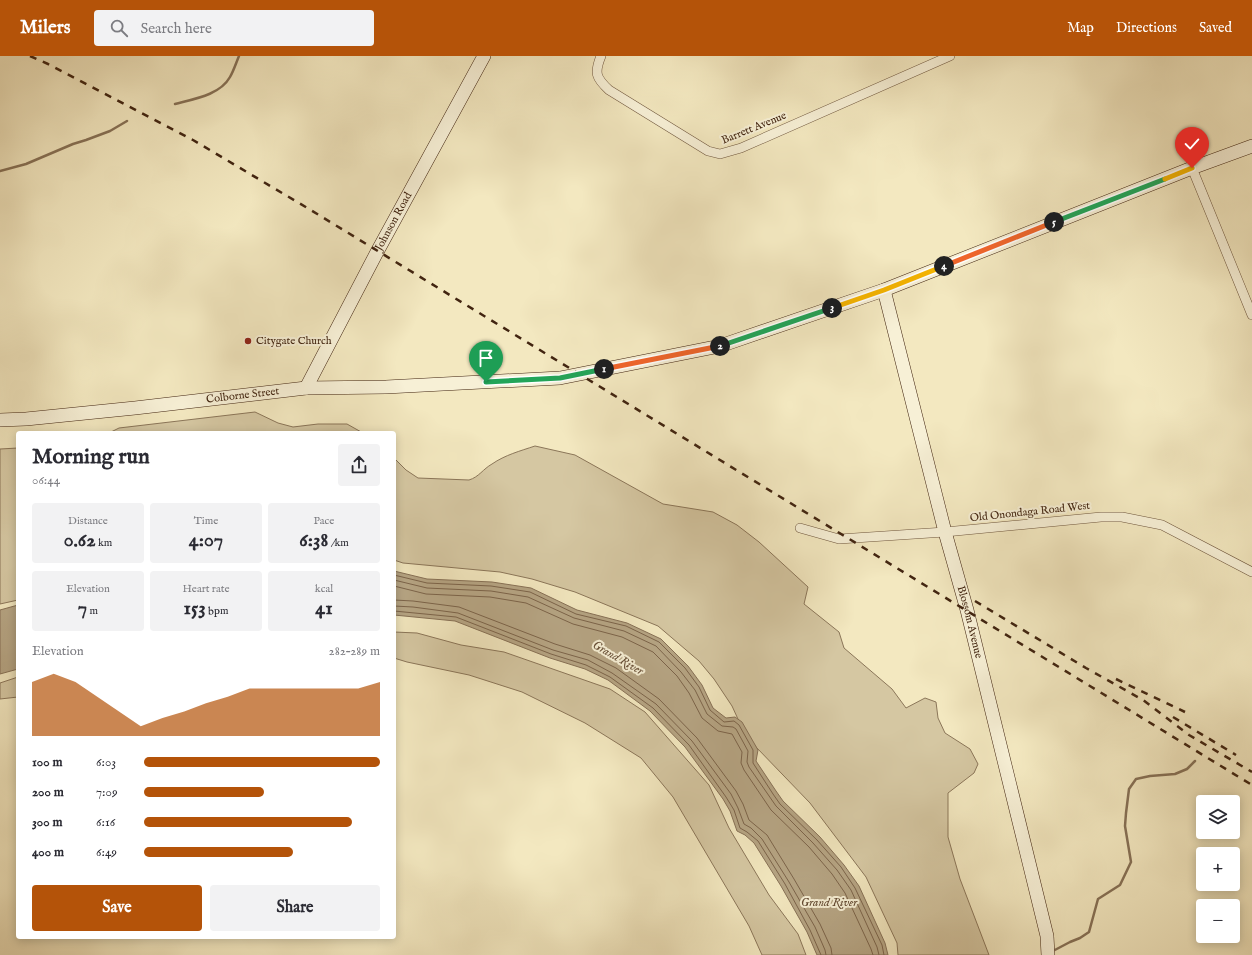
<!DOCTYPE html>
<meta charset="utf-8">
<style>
body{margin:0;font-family:"IM FELL English",serif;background:#f2f2f3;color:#2b2b33;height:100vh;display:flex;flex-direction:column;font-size:15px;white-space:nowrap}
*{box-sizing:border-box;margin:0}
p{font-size:13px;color:#7c7c81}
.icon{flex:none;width:22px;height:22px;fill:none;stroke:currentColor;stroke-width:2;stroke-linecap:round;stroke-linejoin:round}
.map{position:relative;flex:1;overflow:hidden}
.drawer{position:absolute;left:16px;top:375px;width:380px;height:508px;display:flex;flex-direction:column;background:#fff;border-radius:4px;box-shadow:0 2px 10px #0003}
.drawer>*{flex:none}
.tools{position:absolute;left:1196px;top:739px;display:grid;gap:8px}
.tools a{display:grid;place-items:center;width:44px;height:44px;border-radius:4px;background:#fff;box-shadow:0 2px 10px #0003;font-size:20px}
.pin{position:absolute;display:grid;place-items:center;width:34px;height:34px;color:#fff;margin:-41px -17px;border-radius:50% 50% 50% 0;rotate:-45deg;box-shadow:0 0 4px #0007}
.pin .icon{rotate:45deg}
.km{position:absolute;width:20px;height:20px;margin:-10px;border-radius:50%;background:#222;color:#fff;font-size:11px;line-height:20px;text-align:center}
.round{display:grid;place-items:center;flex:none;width:42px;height:42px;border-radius:4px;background:#f2f2f3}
.overview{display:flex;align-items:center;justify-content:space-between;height:68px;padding:0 16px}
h1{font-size:22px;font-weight:800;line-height:30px}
.figures{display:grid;grid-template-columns:repeat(3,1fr);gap:6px;height:68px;padding:4px 16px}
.figures div{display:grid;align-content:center;border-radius:4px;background:#f2f2f3;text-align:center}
.figures b{font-size:20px;font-weight:800}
.figures small{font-size:11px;font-weight:400}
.figures p{font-size:11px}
.chart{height:112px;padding:8px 16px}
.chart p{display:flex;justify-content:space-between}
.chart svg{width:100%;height:72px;margin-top:4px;fill:#b45309;opacity:.7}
.action{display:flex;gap:8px;margin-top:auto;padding:8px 16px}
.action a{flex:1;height:46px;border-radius:4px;background:#b45309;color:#fff;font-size:16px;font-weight:800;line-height:46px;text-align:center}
.action a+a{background:#f2f2f3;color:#2b2b33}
ul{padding:0 16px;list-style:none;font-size:13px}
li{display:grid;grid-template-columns:64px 48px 1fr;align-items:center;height:30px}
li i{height:10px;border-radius:5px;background:#b45309}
header{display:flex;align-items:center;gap:24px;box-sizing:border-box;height:56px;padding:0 20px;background:#b45309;color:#fff}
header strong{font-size:19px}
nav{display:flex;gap:22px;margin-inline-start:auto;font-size:14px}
.search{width:280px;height:36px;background:#f2f2f3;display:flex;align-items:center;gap:10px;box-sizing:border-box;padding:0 14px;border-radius:4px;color:#7c7c81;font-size:15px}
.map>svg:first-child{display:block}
.green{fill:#d5c7a2;stroke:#8b7659}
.water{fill:#b6a584;stroke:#877156}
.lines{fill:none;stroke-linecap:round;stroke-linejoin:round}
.shore{stroke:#7c644a;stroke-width:1}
.stream{stroke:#877156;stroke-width:2.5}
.street-casing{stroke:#6e553c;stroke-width:10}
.secondary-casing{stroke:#412410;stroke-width:14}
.street{stroke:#f7f0d6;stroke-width:9}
.secondary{stroke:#f7f0d6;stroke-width:13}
.rail{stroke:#412410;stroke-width:2.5;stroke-dasharray:7 7;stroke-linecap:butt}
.split-1-casing{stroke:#fff;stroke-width:8}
.split-2-casing{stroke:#fff;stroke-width:8}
.split-3-casing{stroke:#fff;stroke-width:8}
.split-4-casing{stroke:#fff;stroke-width:8}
.split-5-casing{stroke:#fff;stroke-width:8}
.split-6-casing{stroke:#fff;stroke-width:8}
.split-7-casing{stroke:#fff;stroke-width:8}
.split-1{stroke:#22a559;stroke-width:5}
.split-2{stroke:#f0652b;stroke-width:5}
.split-3{stroke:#22a559;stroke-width:5}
.split-4{stroke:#f5b400;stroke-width:5}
.split-5{stroke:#f0652b;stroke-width:5}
.split-6{stroke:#22a559;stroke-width:5}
.split-7{stroke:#f5b400;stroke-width:5}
.poi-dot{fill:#8f2418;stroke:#f7f0d6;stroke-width:1.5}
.labels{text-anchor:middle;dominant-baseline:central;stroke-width:4;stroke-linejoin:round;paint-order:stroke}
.street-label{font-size:11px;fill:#412410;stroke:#f7f0d6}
.poi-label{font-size:11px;fill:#412410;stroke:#f7f0d6;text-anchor:start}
.water-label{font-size:12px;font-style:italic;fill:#644b33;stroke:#f7f0d6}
</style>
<header>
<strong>Milers</strong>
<div class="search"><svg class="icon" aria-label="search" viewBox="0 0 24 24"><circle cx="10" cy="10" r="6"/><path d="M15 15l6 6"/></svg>Search here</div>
<nav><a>Map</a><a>Directions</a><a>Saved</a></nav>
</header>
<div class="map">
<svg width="1252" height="899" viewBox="0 0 1252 899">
<rect width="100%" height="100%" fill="#f3e8c0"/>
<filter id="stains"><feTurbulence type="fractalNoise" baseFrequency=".005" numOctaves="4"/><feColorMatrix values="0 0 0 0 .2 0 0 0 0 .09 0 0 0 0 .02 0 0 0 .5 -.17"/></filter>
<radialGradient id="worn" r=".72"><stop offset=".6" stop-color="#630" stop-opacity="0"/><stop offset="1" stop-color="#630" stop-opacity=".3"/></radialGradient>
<path class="green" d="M255,356L278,367L293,371L318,368H347L363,377H109L119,372Z
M535,390L575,399L663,448L713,456L737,469L759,486L808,531L804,548L839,576L844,592L892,633L906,652L925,642L936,646L938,662L945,677L970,693L978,708L974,717L948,737V781L960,823L989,899H898L897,887L866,821L810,747L756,691L743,674L732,650L714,623L699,605L658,570L575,536L532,523L500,516L403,507L394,504V402L406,414L418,422L469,424C479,421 483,413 492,408C505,399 520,395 535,390Z
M18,392V544L0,548V393Z
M394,576L417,577L461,589L504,596L610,633L645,656L709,729L729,772L769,839L798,878L806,899H762L749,870L673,741L641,702L585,667L522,636L469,619L407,606L394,602Z
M18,621V641L0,643V627Z"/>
<path class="water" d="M394,515L427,523L492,526L531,532L577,554L627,567L661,583L688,610L702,629L713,652L726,662L735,661L742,666L758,694L756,705L776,735L783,745L820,781L844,809L859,830L885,887L888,899H817L807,876L781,830L754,787L745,779L737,775L730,755L723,743L685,691L650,655L608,624L585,613L550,602L455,565L394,559Z
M18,549V613L0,618V554Z"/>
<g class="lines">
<path class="shore" d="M394,519L427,527L491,530L530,536L576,558L626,570L659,586L685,612L699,631L710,654L724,666L734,665L739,669L753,694V707L773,738L780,748L817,784L841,811L855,832L882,889L884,899
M394,524L427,532L491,535L528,541L574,562L624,575L656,590L681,616L695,634L707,658L722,670L733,671L736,673L748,695L747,706L749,711L776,750L813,787L837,814L851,834L877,891L879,899
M394,530L426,538L490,541L526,547L573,568L622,581L653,596L677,620L689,637L702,662L718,675L732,678L742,696L741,707L744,714L771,754L809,791L832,818L845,837L871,893L873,899
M394,544L413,545L459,551L555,588L590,599L616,612L659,643L697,682L736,735L743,748L749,764L767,779L794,823L820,868L831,892L832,899
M394,550L413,551L458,557L553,594L588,604L612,617L656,648L692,685L731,738L738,752L744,768L751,772L762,783L789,826L815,871L825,894L826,899
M394,555L456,561L551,598L586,609L610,621L653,652L689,689L726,741L734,754L740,772L747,776L758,785L785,828L810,874L821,899"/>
<path class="stream" d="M175,48C194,43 220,39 230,21C234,14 236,7 239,0
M0,115L26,108L73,88L86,84L110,75L127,65
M1051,896L1070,886L1080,882L1089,876L1098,843L1120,829L1131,806L1125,770L1126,757L1129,733L1136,723L1150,720L1175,718L1187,713L1195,705"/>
<defs>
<path id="street" d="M601,0C594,17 596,22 609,34L708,95L720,98L741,92L950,0
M1192,112L1252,259
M800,472L839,483L945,476L1101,461H1122L1162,469L1252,516"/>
<g id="secondary">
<path id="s1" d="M884,234L945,476L967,554L1047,880L1048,899"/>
<path id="s2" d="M306,332L377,196L484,0"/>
<path id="s3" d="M0,364L26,363L135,352L306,332L386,331L560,322L720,290L884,234L1192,112L1252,90"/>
</g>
</defs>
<use href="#street" class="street-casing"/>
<use href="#secondary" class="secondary-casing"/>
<use href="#street" class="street"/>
<use href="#secondary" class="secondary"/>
<path class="rail" d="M30,0L48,8L193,84L309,153L1252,729
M975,545L1086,612L1143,644L1189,679L1252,716
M1116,623L1185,656
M1173,661L1236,699"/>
</g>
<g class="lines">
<defs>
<path id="split-1" d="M486,326L560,322L604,313"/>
<path id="split-2" d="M604,313L720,290"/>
<path id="split-3" d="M720,290L832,252"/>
<path id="split-4" d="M832,252L884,234L944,210"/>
<path id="split-5" d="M944,210L1054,166"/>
<path id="split-6" d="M1054,166L1165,123"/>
<path id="split-7" d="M1165,123L1192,112"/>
</defs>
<use href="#split-1" class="split-1-casing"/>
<use href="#split-2" class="split-2-casing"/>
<use href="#split-3" class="split-3-casing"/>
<use href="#split-4" class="split-4-casing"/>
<use href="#split-5" class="split-5-casing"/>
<use href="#split-6" class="split-6-casing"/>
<use href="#split-7" class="split-7-casing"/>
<use href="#split-1" class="split-1"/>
<use href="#split-2" class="split-2"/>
<use href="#split-3" class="split-3"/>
<use href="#split-4" class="split-4"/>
<use href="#split-5" class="split-5"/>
<use href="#split-6" class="split-6"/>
<use href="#split-7" class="split-7"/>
</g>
<circle class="poi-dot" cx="248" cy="285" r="4"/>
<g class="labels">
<g class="street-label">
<text transform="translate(754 72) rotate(-22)">Barrett Avenue</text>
<text stroke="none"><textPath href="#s2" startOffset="188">Johnson Road</textPath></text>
<text stroke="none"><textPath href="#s3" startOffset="244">Colborne Street</textPath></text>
<text transform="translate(1030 456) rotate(-6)">Old Onondaga Road West</text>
<text stroke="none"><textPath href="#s1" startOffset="343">Blossom Avenue</textPath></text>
</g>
<g class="poi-label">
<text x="256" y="285">Citygate Church</text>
</g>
<g class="water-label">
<text transform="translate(618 602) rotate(30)">Grand River</text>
<text x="829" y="846">Grand River</text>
</g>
</g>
<rect width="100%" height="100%" filter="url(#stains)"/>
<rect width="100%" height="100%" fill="url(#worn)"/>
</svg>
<div class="tools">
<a><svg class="icon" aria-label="layers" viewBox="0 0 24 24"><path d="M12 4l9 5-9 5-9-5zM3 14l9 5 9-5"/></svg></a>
<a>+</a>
<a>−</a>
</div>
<div class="pin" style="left:486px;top:326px;background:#1e9e55"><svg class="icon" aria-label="arrive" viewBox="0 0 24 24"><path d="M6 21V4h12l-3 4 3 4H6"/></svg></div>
<div class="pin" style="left:1192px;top:112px;background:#d93025"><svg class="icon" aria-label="check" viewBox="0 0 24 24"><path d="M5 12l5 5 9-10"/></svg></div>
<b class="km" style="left:604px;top:313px">1</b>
<b class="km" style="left:720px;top:290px">2</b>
<b class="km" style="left:832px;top:252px">3</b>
<b class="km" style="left:944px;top:210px">4</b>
<b class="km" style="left:1054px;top:166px">5</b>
<section class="drawer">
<div class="overview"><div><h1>Morning run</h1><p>06:44</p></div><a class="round"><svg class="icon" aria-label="share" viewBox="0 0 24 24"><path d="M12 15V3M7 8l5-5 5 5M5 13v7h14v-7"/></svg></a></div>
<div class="figures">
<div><p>Distance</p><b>0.62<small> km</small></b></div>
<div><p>Time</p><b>4:07</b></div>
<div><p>Pace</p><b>6:38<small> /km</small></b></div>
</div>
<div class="figures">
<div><p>Elevation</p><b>7<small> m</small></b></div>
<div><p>Heart rate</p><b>153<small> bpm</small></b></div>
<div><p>kcal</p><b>41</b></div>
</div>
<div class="chart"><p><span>Elevation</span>282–289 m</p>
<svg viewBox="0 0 160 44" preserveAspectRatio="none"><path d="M0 44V11L10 6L20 11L30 20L40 29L50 38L60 33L70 29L80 24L90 20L100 15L110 15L120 15L130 15L140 15L150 15L160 11V44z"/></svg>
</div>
<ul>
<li><b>100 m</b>6:03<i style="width:100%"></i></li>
<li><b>200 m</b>7:09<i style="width:51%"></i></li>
<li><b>300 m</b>6:16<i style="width:88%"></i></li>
<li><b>400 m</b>6:49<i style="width:63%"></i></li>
</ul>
<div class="action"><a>Save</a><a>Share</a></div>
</section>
</div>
